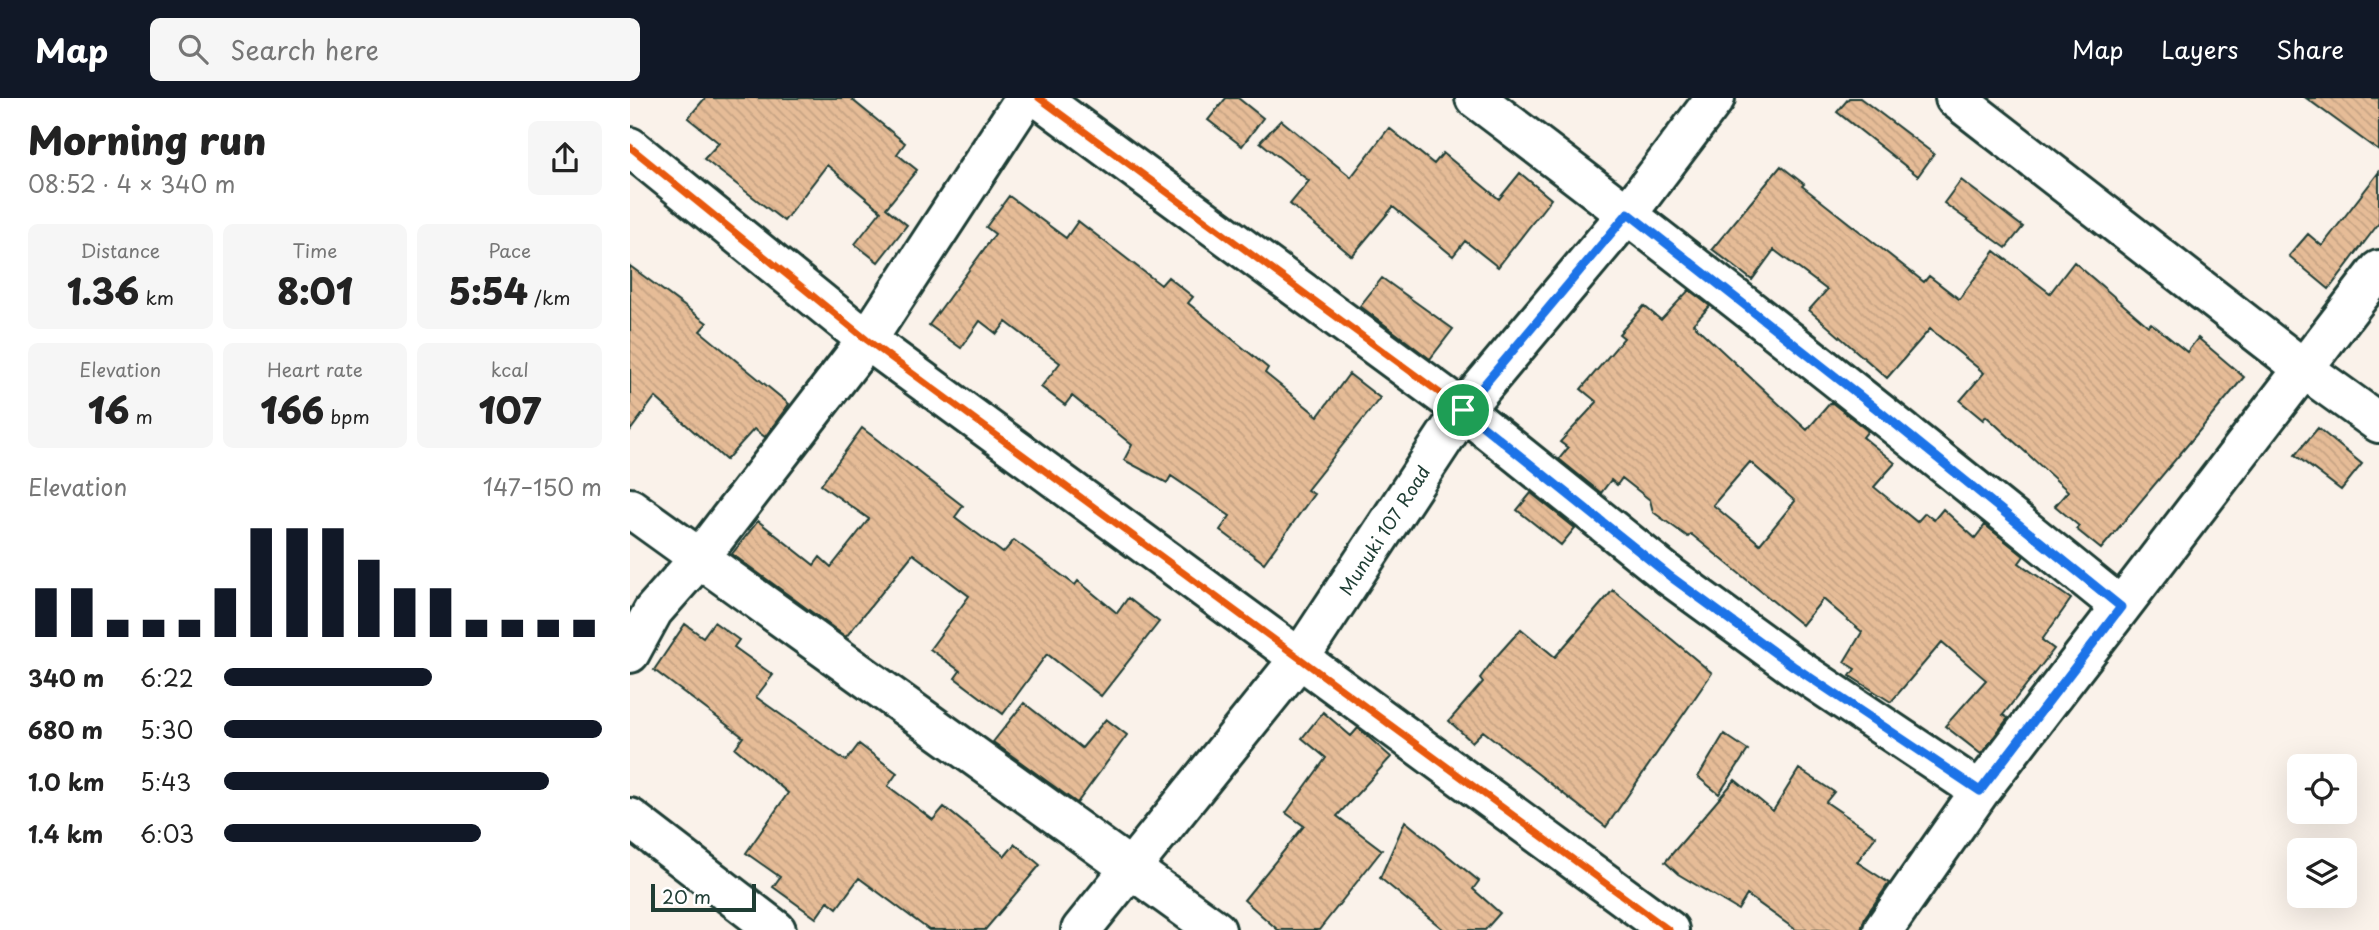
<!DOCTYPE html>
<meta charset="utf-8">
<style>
body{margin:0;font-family:"Playpen Sans",sans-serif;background:#f6f6f6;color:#222;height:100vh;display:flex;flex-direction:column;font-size:26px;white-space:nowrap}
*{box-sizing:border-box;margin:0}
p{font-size:23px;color:#767676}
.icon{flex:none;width:38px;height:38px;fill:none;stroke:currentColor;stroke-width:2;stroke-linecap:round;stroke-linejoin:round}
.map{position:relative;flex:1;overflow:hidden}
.side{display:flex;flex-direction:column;background:#fff;width:630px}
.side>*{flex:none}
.controls{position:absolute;left:1657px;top:656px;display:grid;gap:14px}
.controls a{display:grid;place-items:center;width:70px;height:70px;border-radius:10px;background:#fff;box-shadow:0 7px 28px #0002;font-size:35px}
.scale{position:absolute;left:21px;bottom:18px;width:105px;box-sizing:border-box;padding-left:7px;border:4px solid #1f3d34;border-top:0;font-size:19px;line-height:24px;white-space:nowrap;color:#1f3d34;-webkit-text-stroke:5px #fff;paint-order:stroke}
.pin{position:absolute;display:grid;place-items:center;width:60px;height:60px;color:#fff;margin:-30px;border:4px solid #fff;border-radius:50%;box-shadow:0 2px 7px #0007}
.round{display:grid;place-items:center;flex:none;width:74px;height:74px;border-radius:10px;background:#f6f6f6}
.summary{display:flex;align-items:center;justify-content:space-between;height:119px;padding:0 28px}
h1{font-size:38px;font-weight:800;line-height:52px}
.stats{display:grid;grid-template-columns:repeat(3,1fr);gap:10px;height:119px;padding:7px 28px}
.stats div{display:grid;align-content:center;border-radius:10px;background:#f6f6f6;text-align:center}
.stats b{font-size:35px;font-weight:800}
.stats small{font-size:19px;font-weight:400}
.stats p{font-size:19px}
.chart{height:196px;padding:14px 28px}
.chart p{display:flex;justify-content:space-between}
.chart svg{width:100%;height:126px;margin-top:7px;stroke:#111827;stroke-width:6}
ul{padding:0 28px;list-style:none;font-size:23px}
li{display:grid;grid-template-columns:112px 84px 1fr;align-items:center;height:52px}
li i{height:18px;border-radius:9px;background:#111827}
header{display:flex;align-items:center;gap:42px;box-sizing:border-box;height:98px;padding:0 35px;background:#111827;color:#fff}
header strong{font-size:33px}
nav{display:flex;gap:38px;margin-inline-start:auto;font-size:24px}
.search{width:490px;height:63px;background:#f6f6f6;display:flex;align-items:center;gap:18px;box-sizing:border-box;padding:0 24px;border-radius:10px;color:#767676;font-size:26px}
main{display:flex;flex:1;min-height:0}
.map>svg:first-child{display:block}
.building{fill:url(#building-back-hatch);stroke:#1f3d34;stroke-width:2;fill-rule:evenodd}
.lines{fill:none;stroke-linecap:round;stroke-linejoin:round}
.minor-casing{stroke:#1f3d34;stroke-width:44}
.minor{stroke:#fff;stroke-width:38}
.cycleway-casing{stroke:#fff;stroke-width:11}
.cycleway{stroke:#e8590c;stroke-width:7}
.route-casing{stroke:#fff;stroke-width:14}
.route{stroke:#1a73e8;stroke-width:9}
.labels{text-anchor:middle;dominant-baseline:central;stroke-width:6;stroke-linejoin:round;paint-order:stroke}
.street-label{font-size:18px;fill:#1f3d34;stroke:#fff}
</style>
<header>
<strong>Map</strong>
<div class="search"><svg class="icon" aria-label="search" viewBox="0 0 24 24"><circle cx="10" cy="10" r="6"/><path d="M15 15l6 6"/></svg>Search here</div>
<nav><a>Map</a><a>Layers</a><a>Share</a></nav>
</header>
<main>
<section class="side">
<div class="summary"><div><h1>Morning run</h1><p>08:52 · 4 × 340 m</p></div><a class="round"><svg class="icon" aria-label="share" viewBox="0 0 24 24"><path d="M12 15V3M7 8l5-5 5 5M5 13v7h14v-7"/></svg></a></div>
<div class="stats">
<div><p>Distance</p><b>1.36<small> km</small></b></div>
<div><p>Time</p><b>8:01</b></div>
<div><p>Pace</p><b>5:54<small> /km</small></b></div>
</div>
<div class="stats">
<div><p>Elevation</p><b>16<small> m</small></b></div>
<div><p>Heart rate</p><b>166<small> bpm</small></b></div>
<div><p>kcal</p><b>107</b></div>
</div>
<div class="chart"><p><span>Elevation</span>147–150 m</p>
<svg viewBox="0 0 160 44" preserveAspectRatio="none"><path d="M5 44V27M15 44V27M25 44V38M35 44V38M45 44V38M55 44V27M65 44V6M75 44V6M85 44V6M95 44V17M105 44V27M115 44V27M125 44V38M135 44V38M145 44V38M155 44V38"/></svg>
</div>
<ul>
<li><b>340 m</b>6:22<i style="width:55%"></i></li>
<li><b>680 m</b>5:30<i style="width:100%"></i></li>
<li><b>1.0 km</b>5:43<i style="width:86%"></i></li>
<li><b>1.4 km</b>6:03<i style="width:68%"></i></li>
</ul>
</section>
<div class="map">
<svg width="1749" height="832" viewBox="0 0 1749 832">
<defs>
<pattern id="building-back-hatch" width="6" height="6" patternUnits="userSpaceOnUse" patternTransform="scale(1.75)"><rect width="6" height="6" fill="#e6bc97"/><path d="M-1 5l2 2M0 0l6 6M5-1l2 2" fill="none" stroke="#c5a283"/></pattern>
</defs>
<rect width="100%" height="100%" fill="#faf2ea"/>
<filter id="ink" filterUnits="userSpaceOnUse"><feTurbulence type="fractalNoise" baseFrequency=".0143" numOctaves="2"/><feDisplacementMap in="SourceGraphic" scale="14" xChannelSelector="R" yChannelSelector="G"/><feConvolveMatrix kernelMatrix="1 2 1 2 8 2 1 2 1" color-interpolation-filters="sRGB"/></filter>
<g filter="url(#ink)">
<path class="building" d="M75,0H220L275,45L267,56L287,72L256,110L277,127L248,164L225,146L251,113L197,67L154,123L74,61L89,45L58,20Z
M596,0H608L633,20L612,48L578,22Z
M1219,0H1230L1304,56L1288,78L1207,14Z
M1676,0H1749V53Z
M651,22L721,79L759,30L804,66L813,55L869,101L890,75L921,101L868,169L835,143L823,158L763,109L722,158L660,106L679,83L630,44Z
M1151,68L1174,86L1172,88L1294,184L1299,178L1329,201L1365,153L1420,195L1444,164L1518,228L1521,225L1557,254L1568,240L1614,279L1471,451L1446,431L1449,428L1425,408L1438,393L1356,318L1353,322L1330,303L1354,275L1300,231L1257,280L1179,212L1197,192L1144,152L1122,182L1082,151Z
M1749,74V125L1699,191L1659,158L1678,136L1692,148Z
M1331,82L1393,129L1376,150L1314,105Z
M379,98L436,140L448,123L531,187L538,179L563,199L558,205L638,270L635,275L688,318L719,276L750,300L677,392L684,396L634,465L590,432L600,418L541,378L537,385L494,362L502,347L442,298L435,307L411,289L430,265L376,224L367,236L350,223L331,250L299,227L365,136L356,129Z
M0,168L77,225L70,233L159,306L135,339L124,331L96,362L25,299L0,333Z
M752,180L823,231L800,261L730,208Z
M1059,192L1080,208L1063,226L1177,332L1201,304L1238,333L1233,339L1265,365L1244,389L1287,424L1295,415L1304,422L1313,411L1345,440L1355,427L1394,458L1389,465L1441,501L1412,542L1424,551L1373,617L1378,620L1351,656L1315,628L1356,582L1312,544L1261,604L1220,578L1225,571L1214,564L1232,534L1193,501L1172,527L1061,436L1058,439L1023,414L1020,402L992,380L987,387L981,382L971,395L929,361L938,350L930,344L967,304L951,291L994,240L989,236L1014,208L1031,222ZM1120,364L1165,403L1130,446L1083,407Z
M232,330L333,408L325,419L373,455L384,442L445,487L448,483L487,515L498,500L529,524L471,598L417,556L373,616L325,580L330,573L300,551L339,498L283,456L216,539L102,456L128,423L184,467L190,459L201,469L239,421L191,387Z
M1688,330L1732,366L1711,392L1665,357Z
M901,395L945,430L931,447L887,412Z
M983,492L1082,575L976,729L853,633L842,644L819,623L853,584L850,580L865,560L891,531L925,559Z
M84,524L109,542L104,549L143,577L126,599L216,663L229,646L267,675L258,688L303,722L314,709L375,758L385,746L410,767L355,832H299L229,780L207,810L198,803L186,820L143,789L150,779L116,755L158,695L105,650L113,639L24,572L55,526L73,539Z
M394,605L452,650L476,621L497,637L447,705L363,644Z
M693,614L721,638L728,630L761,659L707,718L752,752L689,832H648L614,802L674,728L656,715L696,660L672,640Z
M1094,636L1118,652L1089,696L1068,679Z
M1169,671L1204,694L1196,704L1246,738L1227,764L1259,785L1235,819L1231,832H1166L1117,797L1108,812L1048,776L1035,764L1105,682L1143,713Z
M775,723L849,783L843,791L870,815L855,832H814L750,780Z"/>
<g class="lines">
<defs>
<path id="minor" d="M409,0L833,312L1041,479L1163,568L1350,693
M845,0C1064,165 1278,336 1491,509
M1325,0L1674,271L1749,325
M0,49L237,242L1039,832
M0,410L586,832
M0,555L23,513L68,462L237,242L395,0
M0,720L146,832
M451,832L669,561L833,312L998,115L1085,0
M1253,832L1350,693L1749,172"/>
</defs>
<use href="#minor" class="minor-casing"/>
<use href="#minor" class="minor"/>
<defs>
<path id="cycleway" d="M409,0L833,312L1041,479L1163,568L1350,693
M0,49L237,242L1039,832"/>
</defs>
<use href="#cycleway" class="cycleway-casing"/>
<use href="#cycleway" class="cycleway"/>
</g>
</g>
<g class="lines" filter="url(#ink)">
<defs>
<path id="route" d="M998,115L1253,316L1491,509L1350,693L1163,568L1041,479L833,312Z"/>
</defs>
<use href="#route" class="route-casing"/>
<use href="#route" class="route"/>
</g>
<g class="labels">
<g class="street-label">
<text transform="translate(754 432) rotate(-57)">Munuki 107 Road</text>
</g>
</g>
</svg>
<div class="controls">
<a><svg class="icon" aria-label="locate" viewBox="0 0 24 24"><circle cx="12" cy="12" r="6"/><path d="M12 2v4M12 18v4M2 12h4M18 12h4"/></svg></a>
<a><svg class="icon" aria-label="layers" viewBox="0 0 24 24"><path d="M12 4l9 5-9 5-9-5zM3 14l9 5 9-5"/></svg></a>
</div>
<div class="scale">20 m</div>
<div class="pin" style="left:833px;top:312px;background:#1e9e55"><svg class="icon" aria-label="arrive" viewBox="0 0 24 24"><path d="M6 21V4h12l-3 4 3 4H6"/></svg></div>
</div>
</main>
